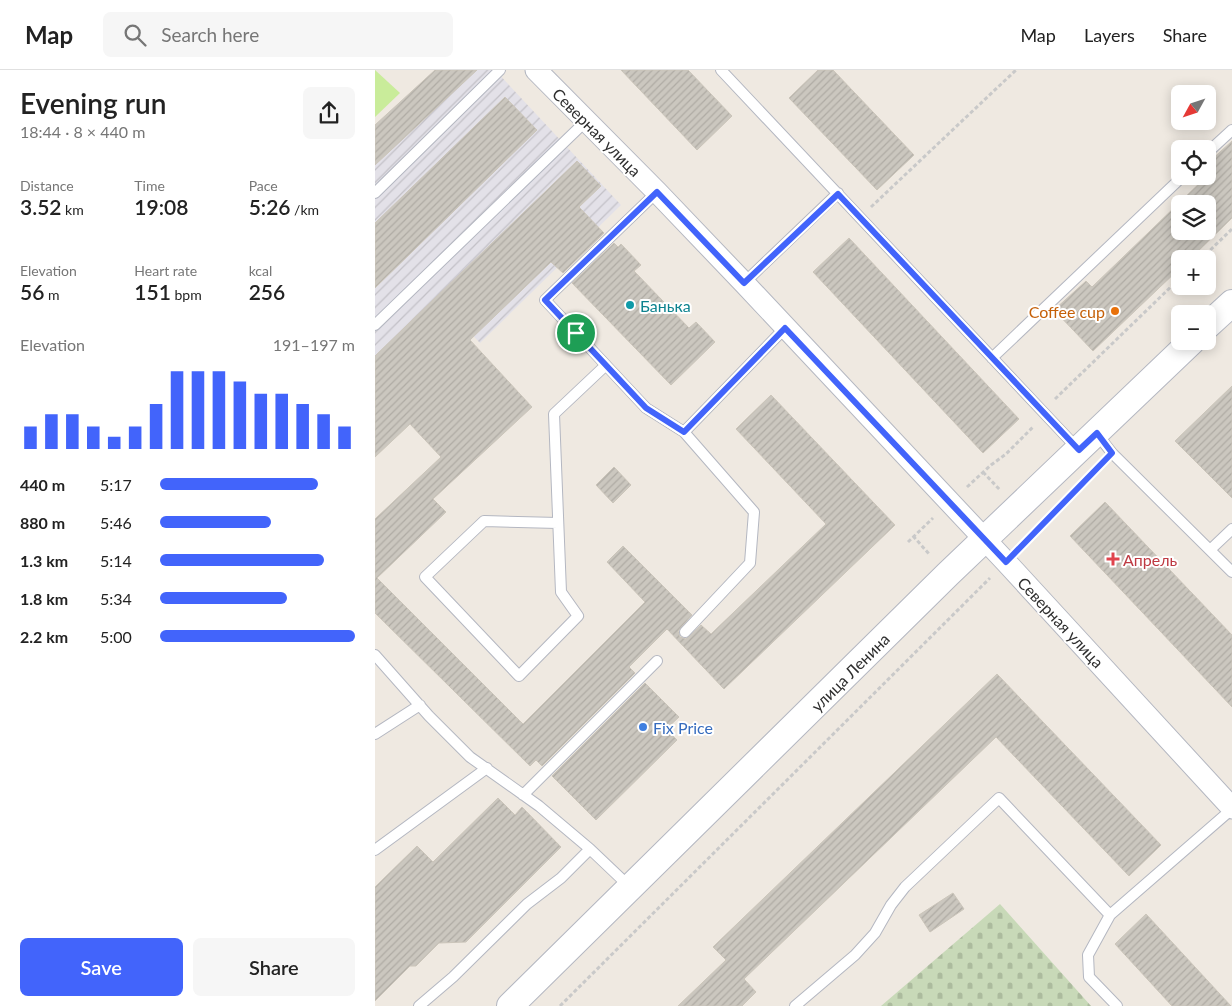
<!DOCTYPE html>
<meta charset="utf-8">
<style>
body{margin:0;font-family:Lato,sans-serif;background:#f6f6f6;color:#222;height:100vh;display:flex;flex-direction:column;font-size:19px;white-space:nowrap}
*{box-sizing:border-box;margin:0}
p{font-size:16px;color:#767676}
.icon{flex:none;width:28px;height:28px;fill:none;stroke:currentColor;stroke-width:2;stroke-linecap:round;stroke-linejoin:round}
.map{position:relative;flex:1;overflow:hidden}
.sheet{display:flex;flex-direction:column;background:#fff;width:375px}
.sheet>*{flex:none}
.needle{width:32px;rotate:230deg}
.buttons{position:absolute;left:796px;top:15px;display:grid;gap:10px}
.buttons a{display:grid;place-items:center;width:45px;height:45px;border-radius:8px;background:#fff;box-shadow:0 2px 12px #0003;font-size:25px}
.pin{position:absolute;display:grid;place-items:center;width:42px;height:42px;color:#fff;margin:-21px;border:2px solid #fff;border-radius:50%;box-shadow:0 1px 5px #0007}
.round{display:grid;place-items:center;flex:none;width:52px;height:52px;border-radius:8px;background:#f6f6f6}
.summary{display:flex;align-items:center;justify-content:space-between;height:85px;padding:0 20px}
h1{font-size:28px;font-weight:600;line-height:38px}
.figures{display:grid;grid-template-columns:repeat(3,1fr);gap:8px;height:85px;padding:5px 20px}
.figures div{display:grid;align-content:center}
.figures b{font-size:21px;font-weight:600}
.figures small{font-size:14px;font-weight:400}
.figures p{font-size:14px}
.chart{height:140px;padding:10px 20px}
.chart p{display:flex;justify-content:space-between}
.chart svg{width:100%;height:90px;margin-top:5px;stroke:#4264fb;stroke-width:6}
.button{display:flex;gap:10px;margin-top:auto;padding:10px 20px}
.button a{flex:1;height:58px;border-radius:8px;background:#4264fb;color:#fff;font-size:20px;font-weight:600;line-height:58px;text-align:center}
.button a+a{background:#f6f6f6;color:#222}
ul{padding:0 20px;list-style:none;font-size:16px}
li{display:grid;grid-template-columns:80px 60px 1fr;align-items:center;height:38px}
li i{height:12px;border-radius:6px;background:#4264fb}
header{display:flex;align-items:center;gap:30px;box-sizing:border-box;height:70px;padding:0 25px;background:#fff;border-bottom:1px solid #e0e0e0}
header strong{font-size:24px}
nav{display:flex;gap:28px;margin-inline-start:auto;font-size:18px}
.search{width:350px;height:45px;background:#f6f6f6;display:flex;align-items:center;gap:12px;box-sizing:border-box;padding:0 18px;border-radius:8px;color:#767676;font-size:19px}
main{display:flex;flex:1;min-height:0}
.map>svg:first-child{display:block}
.industrial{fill:url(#industrial-furrows)}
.cemetery{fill:url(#cemetery-stones)}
.pitch{fill:#c9ec9a}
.building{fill:url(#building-hatch);stroke:#cbc5ba;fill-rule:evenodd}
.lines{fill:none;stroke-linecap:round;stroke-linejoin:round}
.service-casing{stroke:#b4b7c1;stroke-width:12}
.minor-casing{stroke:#b4b7c1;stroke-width:23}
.tertiary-casing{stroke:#b4b7c1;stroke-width:28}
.path{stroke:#c9c9c9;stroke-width:3;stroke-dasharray:4 2.5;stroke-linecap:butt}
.service{stroke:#fff;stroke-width:10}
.minor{stroke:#fff;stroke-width:21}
.tertiary{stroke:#fff;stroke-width:26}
.route-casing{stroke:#fff;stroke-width:10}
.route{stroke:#4264fb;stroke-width:6}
.culture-dot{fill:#0f9aa8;stroke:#fff;stroke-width:2}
.food-dot{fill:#e8710a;stroke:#fff;stroke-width:2}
.health-dot{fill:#e0444e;stroke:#fff;stroke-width:2}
.shop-dot{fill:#3f7fe0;stroke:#fff;stroke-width:2}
.labels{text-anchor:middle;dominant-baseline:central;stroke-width:4;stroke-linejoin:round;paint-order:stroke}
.street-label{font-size:16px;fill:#2e2e2e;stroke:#fff}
.culture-label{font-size:16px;fill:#0d838f;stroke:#fff;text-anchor:start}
.food-label{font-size:16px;fill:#c56008;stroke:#fff;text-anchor:end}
.health-label{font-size:16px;fill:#be3a42;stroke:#fff;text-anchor:start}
.shop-label{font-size:16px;fill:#366cbe;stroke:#fff;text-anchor:start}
</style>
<header>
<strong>Map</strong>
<div class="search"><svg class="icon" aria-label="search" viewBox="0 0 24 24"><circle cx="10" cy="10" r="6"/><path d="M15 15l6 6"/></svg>Search here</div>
<nav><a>Map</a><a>Layers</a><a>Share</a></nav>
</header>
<main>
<section class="sheet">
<div class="summary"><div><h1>Evening run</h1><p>18:44 · 8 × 440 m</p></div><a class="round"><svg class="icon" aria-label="share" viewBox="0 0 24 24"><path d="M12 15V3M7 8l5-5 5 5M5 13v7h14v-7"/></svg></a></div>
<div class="figures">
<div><p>Distance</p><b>3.52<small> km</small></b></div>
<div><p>Time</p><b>19:08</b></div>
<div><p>Pace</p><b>5:26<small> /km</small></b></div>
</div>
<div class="figures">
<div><p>Elevation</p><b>56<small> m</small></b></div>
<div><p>Heart rate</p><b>151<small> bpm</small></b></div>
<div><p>kcal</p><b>256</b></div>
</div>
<div class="chart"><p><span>Elevation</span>191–197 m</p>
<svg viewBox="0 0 160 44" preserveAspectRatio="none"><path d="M5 44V33M15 44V27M25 44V27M35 44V33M45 44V38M55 44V33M65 44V22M75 44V6M85 44V6M95 44V6M105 44V11M115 44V17M125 44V17M135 44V22M145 44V27M155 44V33"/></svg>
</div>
<ul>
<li><b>440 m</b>5:17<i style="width:81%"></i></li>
<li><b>880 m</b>5:46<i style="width:57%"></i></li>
<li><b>1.3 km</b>5:14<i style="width:84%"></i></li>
<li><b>1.8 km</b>5:34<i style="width:65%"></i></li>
<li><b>2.2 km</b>5:00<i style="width:100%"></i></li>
</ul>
<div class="button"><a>Save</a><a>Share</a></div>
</section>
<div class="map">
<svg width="857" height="936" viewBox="0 0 857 936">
<defs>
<pattern id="industrial-furrows" width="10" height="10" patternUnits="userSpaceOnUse" patternTransform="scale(1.25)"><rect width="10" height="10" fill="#e3e1e8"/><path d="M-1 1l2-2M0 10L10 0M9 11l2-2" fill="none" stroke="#c3c1c7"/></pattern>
<pattern id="cemetery-stones" width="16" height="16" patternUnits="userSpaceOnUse" patternTransform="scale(1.25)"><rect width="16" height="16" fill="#c8d9b8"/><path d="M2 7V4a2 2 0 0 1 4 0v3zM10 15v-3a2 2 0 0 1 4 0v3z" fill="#acbb9e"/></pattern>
<pattern id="building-hatch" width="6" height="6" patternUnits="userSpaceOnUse" patternTransform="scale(1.25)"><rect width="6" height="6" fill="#cbc7bf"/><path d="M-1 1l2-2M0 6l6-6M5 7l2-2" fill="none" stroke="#afaba4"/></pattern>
</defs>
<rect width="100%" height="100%" fill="#efe9e1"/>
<path class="industrial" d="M60,0H120L246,135L105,273L81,248L0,324V55Z"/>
<path class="cemetery" d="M625,834L716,936H506Z"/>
<path class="pitch" d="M0,0L25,23L0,47Z"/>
<path class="building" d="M60,0H102L0,95V55Z
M246,0H313L357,46L322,80Z
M443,0H458L539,85L502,120L414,28Z
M130,27L162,60L0,218V153Z
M857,71V148L815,189H805V198L718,281L679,240L711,211L717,217L832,106V94ZM805,134H832V161H805Z
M202,91L226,116L204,137L229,163L188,203L176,192L95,270L157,337L58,429L71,442L2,508L148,654L270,532L232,492L248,476L317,545L303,561L305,567L311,569L326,555L336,564L451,454L361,359L396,325L520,455L349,619L292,559L254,597L260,603L167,696L161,690L155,696L0,543V449L66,387L35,354L0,387V286Z
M474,168L644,349L608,383L438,202Z
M239,173L243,177L246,174L266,195L259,201L314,258L321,252L340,272L296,315L197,213Z
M857,316V428L800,371Z
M239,397L256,415L238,433L221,415Z
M730,432L857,565V637L695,466Z
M622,604L786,775L754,806L621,667L369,909L381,922L367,936H303L351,890L338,877Z
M270,613L304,647L291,659L302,670L221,750L177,706Z
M123,728L140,745L147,737L186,777L91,872L64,873L41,896H35L0,931V817L42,776L58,792Z
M578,823L589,839L555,862L544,845Z
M771,844L856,936H797L740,874Z"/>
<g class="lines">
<defs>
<path id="service" d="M346,0L703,379
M832,83L857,60
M282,122L170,230L271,338L309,362L379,442L375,493L310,562
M0,123L125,0
M369,213L463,123
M0,255L211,51
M617,288L808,106
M309,362L410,258
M722,364L737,383L857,502
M183,453L109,451L50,507L144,606L203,546L186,522L179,344L231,295
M835,480L857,459
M0,585L54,646L95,687L164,736L215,779L255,817
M0,664L45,635
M148,725L282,591
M0,780L112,698
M44,936L78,907L152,834L186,808L215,779
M420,936L480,885L500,863L516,835L530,817L624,728L735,845
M742,936L714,907L713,885L735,845L857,739"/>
<path id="minor" d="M161,0L282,122L369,213L631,492L857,738"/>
<path id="tertiary" d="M832,256L857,233
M135,936L573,504L817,271"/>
</defs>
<use href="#service" class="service-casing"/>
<use href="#minor" class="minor-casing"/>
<use href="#tertiary" class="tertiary-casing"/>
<path class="path" d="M496,137L641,0
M826,189L857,159
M680,329L805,208
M608,402L625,420
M592,417L616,395L631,384L659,356
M538,466L555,485
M533,472L558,448
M646,477L708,413
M185,936L615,508"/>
<use href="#service" class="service"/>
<use href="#minor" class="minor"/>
<use href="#tertiary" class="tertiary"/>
</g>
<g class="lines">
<defs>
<path id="route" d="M282,122L369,213L463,124L704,380L722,363L737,383L631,492L410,258L309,362L271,338L170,230Z"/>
</defs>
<use href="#route" class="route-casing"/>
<use href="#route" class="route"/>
</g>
<circle class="culture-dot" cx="255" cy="235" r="5"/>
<circle class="food-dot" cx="740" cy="241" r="5"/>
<path class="health-dot" d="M735.5 481.5h5v5h5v5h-5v5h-5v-5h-5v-5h5z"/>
<circle class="shop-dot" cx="268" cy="657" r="5"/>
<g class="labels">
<g class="street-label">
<text transform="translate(222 62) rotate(45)">Северная улица</text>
<text transform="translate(686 552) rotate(47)">Северная улица</text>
<text transform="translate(475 602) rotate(-45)">улица Ленина</text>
</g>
<g class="culture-label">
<text x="265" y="235">Банька</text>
</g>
<g class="food-label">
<text x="730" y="241">Coffee cup</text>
</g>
<g class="health-label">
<text x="748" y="489">Апрель</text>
</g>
<g class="shop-label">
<text x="278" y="657">Fix Price</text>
</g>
</g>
</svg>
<div class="buttons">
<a><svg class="needle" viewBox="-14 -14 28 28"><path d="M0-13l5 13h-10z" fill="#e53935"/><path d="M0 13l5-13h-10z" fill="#767676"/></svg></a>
<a><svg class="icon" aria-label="locate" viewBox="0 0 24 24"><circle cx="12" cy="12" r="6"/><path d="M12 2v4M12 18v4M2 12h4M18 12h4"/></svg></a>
<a><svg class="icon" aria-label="layers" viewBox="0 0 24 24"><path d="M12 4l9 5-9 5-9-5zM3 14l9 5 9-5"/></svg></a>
<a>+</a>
<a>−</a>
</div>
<div class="pin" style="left:201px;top:263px;background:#1e9e55"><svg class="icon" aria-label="arrive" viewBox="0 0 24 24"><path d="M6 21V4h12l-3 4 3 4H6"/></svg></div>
</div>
</main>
